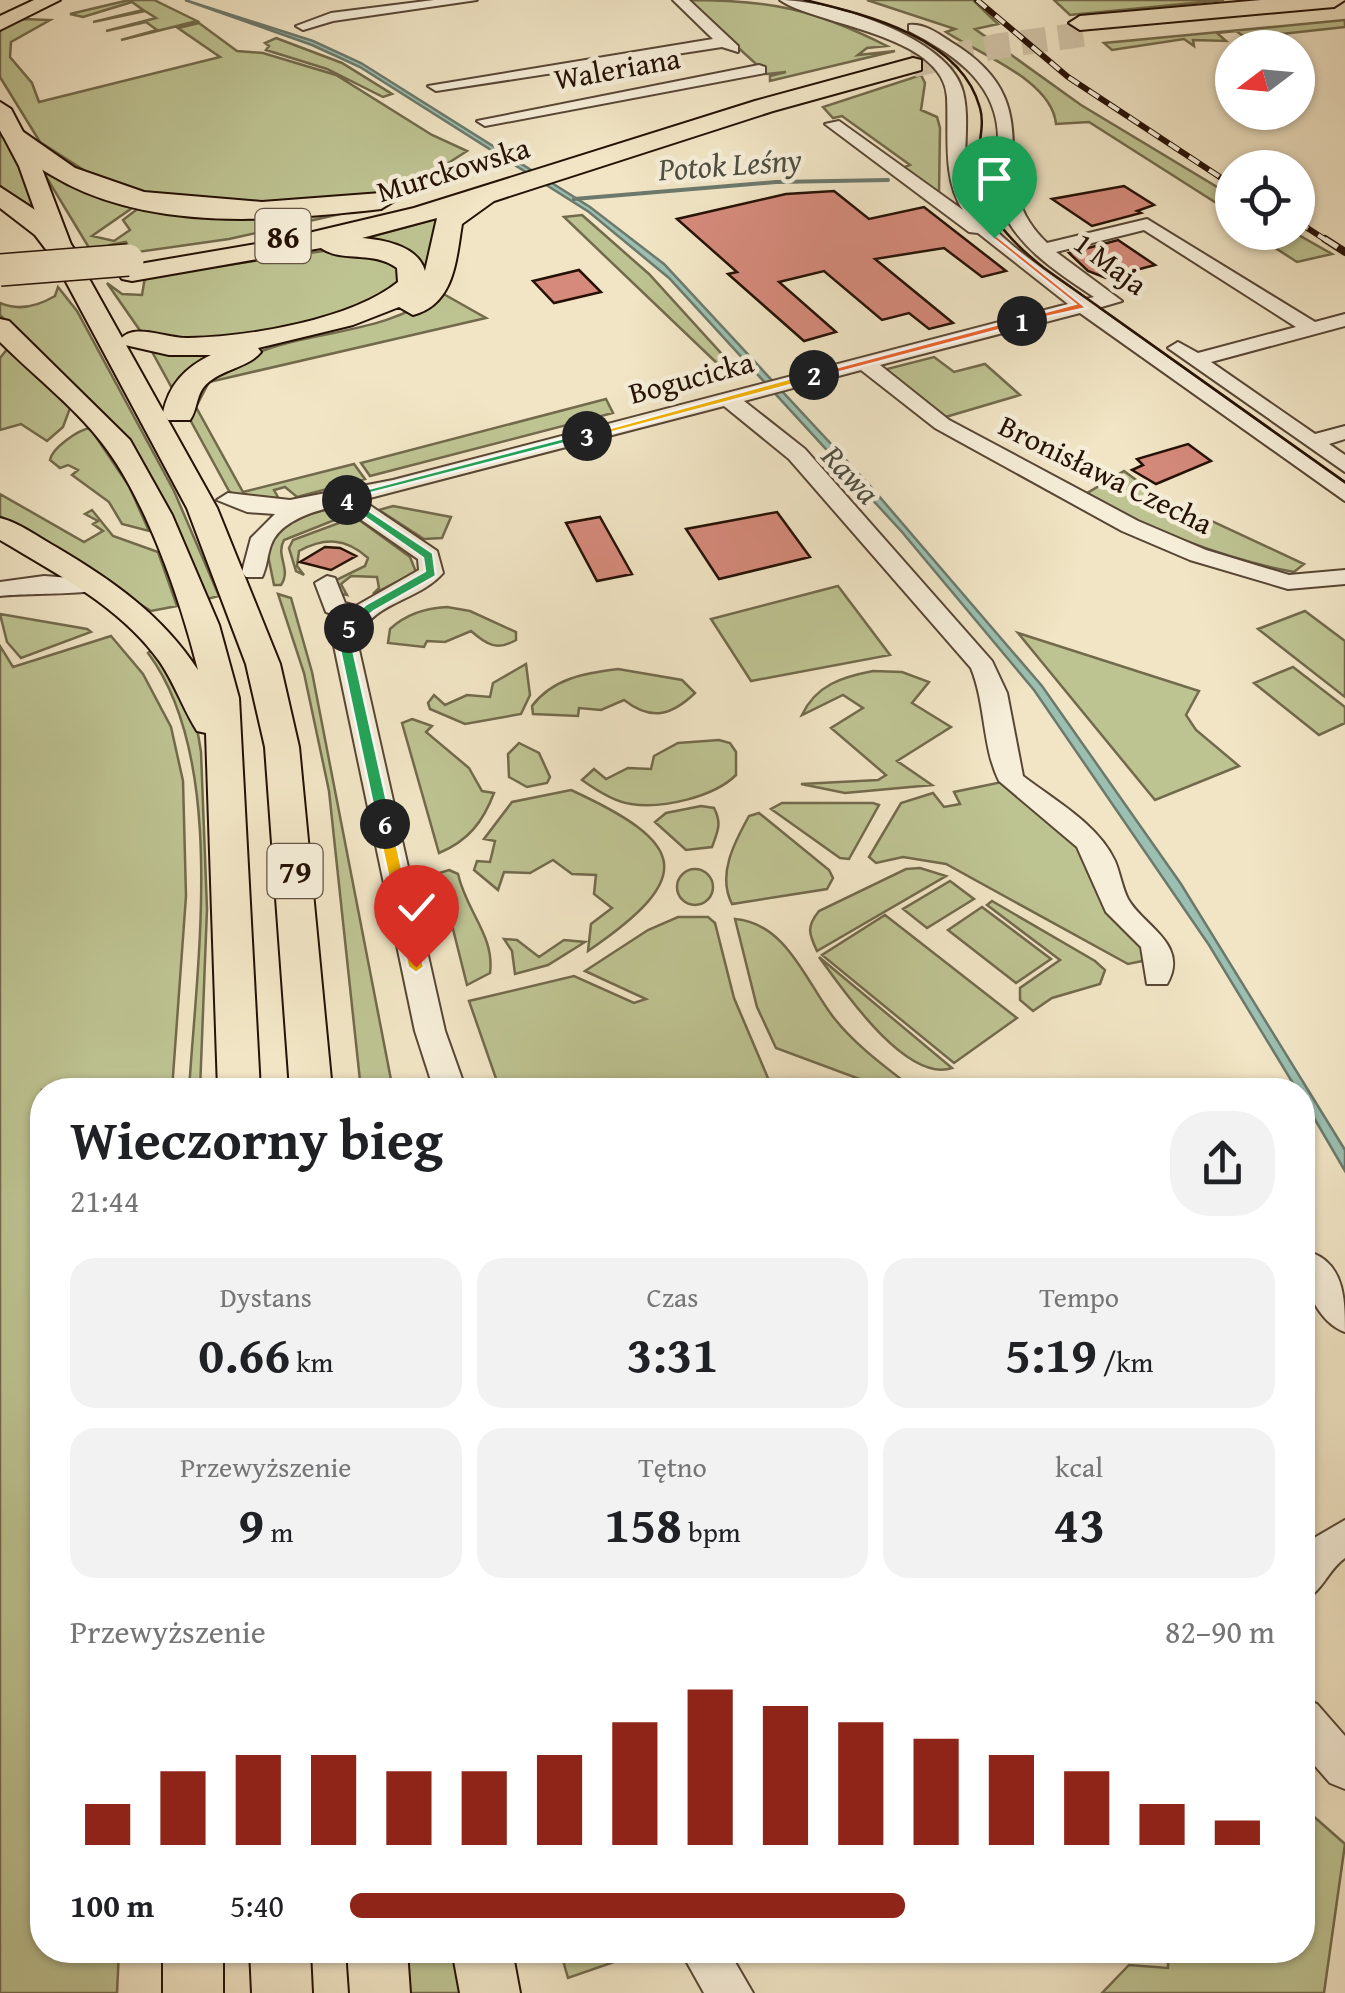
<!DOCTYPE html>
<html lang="pl">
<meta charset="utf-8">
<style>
body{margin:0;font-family:"Gentium Book Plus",serif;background:#f2f2f2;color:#202124;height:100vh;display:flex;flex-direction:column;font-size:38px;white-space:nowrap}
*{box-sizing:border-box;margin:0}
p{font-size:32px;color:#757577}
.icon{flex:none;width:55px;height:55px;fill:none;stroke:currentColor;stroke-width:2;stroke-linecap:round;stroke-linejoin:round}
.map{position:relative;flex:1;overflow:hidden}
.drawer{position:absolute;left:30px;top:1078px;width:1285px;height:885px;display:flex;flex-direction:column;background:#fff;border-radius:40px;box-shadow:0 2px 8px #0004}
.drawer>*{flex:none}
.needle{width:65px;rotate:254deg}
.fabs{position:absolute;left:1215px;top:30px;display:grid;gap:20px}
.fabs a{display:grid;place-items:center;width:100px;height:100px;border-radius:50%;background:#fff;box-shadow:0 2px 8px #0004;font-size:50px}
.pin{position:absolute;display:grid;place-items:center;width:85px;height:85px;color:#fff;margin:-102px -42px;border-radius:50% 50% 50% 0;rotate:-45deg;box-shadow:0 0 10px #0007}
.pin .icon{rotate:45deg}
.km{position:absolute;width:50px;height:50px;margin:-25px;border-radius:50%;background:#222;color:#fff;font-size:28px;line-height:50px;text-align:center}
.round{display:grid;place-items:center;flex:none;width:105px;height:105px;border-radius:40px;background:#f2f2f2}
.summary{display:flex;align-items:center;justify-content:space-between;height:170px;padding:0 40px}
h1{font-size:55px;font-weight:600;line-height:75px}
.stats{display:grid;grid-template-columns:repeat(3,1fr);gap:15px;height:170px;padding:10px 40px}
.stats div{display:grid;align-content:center;border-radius:25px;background:#f2f2f2;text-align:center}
.stats b{font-size:50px;font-weight:600}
.stats small{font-size:28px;font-weight:400}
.stats p{font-size:28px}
.chart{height:280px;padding:20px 40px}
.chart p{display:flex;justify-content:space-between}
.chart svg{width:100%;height:180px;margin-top:10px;stroke:#8f2418;stroke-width:6}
ul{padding:0 40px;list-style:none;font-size:32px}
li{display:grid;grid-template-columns:160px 120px 1fr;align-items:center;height:75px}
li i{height:25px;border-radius:12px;background:#8f2418}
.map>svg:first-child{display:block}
.green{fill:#bec392;stroke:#726a4c;stroke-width:2.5}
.water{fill:#9bbfb0;stroke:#6c796c;stroke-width:2.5}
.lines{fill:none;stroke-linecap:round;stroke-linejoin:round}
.stream{stroke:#6c796c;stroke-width:4}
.building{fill:#d58a7b;stroke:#251105;stroke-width:2.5}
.highway-tunnel{stroke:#d2c5a8;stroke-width:25;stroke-dasharray:25 12;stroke-linecap:butt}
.minor-casing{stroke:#584635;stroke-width:4}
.major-casing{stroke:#251105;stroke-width:4}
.highway-casing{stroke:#251105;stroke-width:4}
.minor{fill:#f6eed9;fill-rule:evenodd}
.major{fill:#f1e5c5;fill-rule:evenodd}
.highway{fill:#f1e5c5;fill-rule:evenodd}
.tram{stroke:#251105;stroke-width:2.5}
.rail-far1-casing{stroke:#251105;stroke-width:6}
.rail-casing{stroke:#251105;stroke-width:8}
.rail-far1{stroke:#f6eed9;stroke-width:4;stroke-dasharray:12;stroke-linecap:butt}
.rail{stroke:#f6eed9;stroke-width:5;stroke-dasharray:15;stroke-linecap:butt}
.highway-bridge-casing{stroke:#251105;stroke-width:34;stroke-linecap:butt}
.highway-bridge{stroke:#f1e5c5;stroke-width:31}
.split-1{fill:#f0652b;stroke:#fff;stroke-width:2.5}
.split-2{fill:#f0652b;stroke:#fff;stroke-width:2.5}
.split-3{fill:#f5b400;stroke:#fff;stroke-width:2.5}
.split-4{fill:#22a559;stroke:#fff;stroke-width:2.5}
.split-5{fill:#22a559;stroke:#fff;stroke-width:2.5}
.split-6{fill:#22a559;stroke:#fff;stroke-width:2.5}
.split-7{fill:#f5b400;stroke:#fff;stroke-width:2.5}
.labels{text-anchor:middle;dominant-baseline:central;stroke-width:9;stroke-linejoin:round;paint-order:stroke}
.far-street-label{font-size:30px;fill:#251105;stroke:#f6eed9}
.far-water-label{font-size:32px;font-style:italic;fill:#4e4e41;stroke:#f6eed9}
.shield{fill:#f6eed9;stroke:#645345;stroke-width:2.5}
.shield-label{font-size:32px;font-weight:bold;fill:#251105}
</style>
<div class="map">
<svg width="1345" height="1993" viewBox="0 0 1345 1993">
<rect width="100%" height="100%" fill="#f1e5c5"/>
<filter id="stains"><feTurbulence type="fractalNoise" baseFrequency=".002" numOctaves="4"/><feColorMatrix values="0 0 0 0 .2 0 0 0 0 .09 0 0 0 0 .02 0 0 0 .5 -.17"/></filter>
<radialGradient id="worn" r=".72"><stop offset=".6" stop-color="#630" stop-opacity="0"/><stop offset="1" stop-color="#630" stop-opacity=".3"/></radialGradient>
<path class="green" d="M129,0H154L197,21L121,40L157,30L146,22L106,31L156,18L145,11L93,22L143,10L132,2L83,17L70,14Z
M686,0C769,0 812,8 887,46L867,48L858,55L895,51L770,81V76L786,72L767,74Z
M867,0H973L998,24L975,29L1081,105L1232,196V213L1089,122L1056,124C1052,80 979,54 946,32L955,29Z
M1054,0H1224L1070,15Z
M23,19L50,20L11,42L10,57L32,83L39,102L220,57L178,28L199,23L237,51L263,53L336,75L432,135L467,151L439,169L455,180L383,198L288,206L153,196L90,174L40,142L0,77V29Z
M1345,20V27L1246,38L1236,31L1217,33L1226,41L1193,40L1194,46L1184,39L1112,50L1104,43Z
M276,38L342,63L392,94L383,97L327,69L266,50L269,46L265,43Z
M921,75L925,83L921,110L937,117L940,128L939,194L902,168L910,165L842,116L833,118L823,107Z
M0,128L45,220L0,188Z
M42,170L135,206L92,236L114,241L130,230L123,220L140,207L358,210L229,239L131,253L126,242L110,245L94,256Z
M582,215L649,274L729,362L722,368L564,217Z
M439,218L431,276L406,304L366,319L263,342L173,390L150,348L347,321L422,281L359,240Z
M1252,233H1295L1332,254L1297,262Z
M337,249L395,261L404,283L349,312L242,336L205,342L141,332L107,283L122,294L142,295L145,277Z
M58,287L77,311L174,491L219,596L207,599L118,430L0,315V303C18,311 38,306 55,296Z
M440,292L486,318L209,382L196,407L243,492L354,464L365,479L297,497L285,487L274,490L279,499L276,502L235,497L229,491L187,414L192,389C212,377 233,363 254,354C317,328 383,336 440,292Z
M8,348L70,408L63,427L47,441L21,424L0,430V358Z
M934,357L954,372L985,364L1020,395L942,418L883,370Z
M606,399L613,413L370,476L361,463Z
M90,428L129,486L149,531L122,524L109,502L72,475L78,470L68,465L60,468L50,460C52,448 78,430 90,428Z
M1124,471L1158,496L1304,564L1294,572C1219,558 1151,529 1084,495Z
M0,494L84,542L103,531L93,524L98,521L85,514L92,510L113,536L158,552L177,606L151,611L0,516Z
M393,506L451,517L442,538L424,539L379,510Z
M325,510L350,514L284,540C275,556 292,569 281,585H274L265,541L298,517Z
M355,517L410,557L416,572L373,594L379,588L377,577L351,576L341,584L347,595L342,594L336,580L365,566L368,558C346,538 325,537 299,551L297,566L304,575L296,571L289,548L293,540Z
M838,586L890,655L751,681L711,619Z
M278,594L291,598L312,672L393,1090H361L329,791L304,673Z
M447,607L470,611L516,632V640C497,651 487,645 471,631L445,642L427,641L424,647L388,643L390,629C406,614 425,608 447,607Z
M1305,611L1345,641V697L1258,629Z
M0,614L87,629L91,632L21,658L7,642Z
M1018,633L1199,691L1186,715L1196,730L1239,766L1155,800Z
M111,636L143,674L171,727L183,781L186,896L172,1090H42V1950H119L117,1993H0V646L13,667Z
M156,647L197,728L201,752L207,909L200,1090H189C197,962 227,759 148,653Z
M526,664L530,695L521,714L465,724L430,709L428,703L434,695L445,705L467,695L490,697L493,683Z
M1293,667L1345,707V723L1319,735L1254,683Z
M618,669L682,680L695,693C671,716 651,721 624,700L601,710L579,708L578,716L533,714L532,706C553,678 586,673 618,669Z
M873,671L902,672L929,682L912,703L951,727L897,761L932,785L845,793L801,784L878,780L886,775L831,728L863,708L843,695L802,715C816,685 842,677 873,671Z
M412,719L432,726L426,732L469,768L482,791L494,793C483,822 468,841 439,853L402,723Z
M719,740L730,743L736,752V775C714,797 662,809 631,804C614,802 596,790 582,780L594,769L606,779L628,768L651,769L654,756L678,743Z
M519,743L539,753L550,777L547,783L527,787L509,777L508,754Z
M1002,782L1065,827L1137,933L1147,960L1128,964L946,864L903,857L876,863L869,857L901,803L933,793L944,807L960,804L954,792Z
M571,790C686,843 698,876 588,951L591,924L612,908L594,894L596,875L572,874L553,860L530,873L504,872L498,890L474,870L477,861L490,862L495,841L484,839L512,802Z
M782,803H873L879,805L849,859L840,858L771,809Z
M701,806L714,808C722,823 718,831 712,847L686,850L655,822L666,813Z
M759,813L829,870L833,878L827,889L732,904C717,875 734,843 749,816Z
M920,868L946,876L817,951C809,934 806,927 819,911L906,869Z
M677 887a18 18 0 1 1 36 0a18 18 0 1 1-36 0Z
M449,870L458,874C466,911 495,936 490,973L467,985L439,873Z
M950,881L974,899L927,928L903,909Z
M992,901L1095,961L1105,970L1100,984L1052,998L1033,1011L1020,1000V988L1060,960L987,905Z
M982,907L1051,959L1016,983L948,930Z
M885,915L1017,1018L954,1063L822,955Z
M678,917H708L715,923L734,998L773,1090H500L469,1001L574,976L634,1003L646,999L585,971L648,930Z
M735,919C787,923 807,984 834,1018C856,1046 887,1068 915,1090H889L776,1048L757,1007Z
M504,939L517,940L539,957L564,940L585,942L548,965L515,974L512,951Z
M819,957L952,1068C906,1083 843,990 819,957Z
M1303,1807L1345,1844L1324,1993H1102L1129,1965L1168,1968V1950H1302Z
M403,1950H460L468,1993H407Z
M560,1950H639L640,1953L568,1978Z"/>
<path class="water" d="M185,0L313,41L361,63L590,207L664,264L872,488L1042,686L1181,884L1345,1150V1171L1303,1099L1302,1090H1297L1209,945L1034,690L902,532L669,278L589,212L360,67L312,45Z"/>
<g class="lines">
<path class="stream" d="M574,199L776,182L888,180"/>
</g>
<path class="building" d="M1124,186L1154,205L1137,211L1141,213L1092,226L1052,199Z
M834,191L869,219L924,207L1006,271L982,277L944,248L875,259L953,323L929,329L909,313L882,320L824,271L779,282L836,332L804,341L728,274L737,272L677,219L786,194Z
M1118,240L1155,265L1106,278L1088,271L1069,253Z
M579,270L601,292L554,303L533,281Z
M1188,444L1211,461L1156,484L1132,470L1143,465L1137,459Z
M777,512L810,557L719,579L686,529Z
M600,517L632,574L597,581L566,523Z
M325,547L340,548L356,556L331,570L300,562Z"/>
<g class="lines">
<path class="highway-tunnel" d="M913,65L998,46L1093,33"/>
<defs>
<path id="minor" d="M434,0H477L333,21L303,30L296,26L331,13Z
M673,0H689L738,46V52L722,47L436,91L428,86L713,39Z
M780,0C829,0 950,37 963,92C971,124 960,160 969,192C979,229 1055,277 1086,299L1094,297C1060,274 1016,247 1001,206C993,186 997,165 998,144C1001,86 956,55 909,31V25C924,23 939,34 951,42C1060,108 975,175 1047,243L1147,219L1315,322L1345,314V326L1211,362L1315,434L1345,426V439L1329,444L1345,455V472L1168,348L1178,342L1198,353L1296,327L1144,230L1056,252L1122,301L1098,308L1345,484V501L1080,313L880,365L949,420L1138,521L1206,550L1289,575L1345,570V584L1288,589L1190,560L1122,531L935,428L861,370L744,401L805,449L992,661L1007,693L1023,776C1054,800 1098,824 1115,861C1120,873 1122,887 1128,899C1143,926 1190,944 1167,984H1147L1141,947L1106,912L1077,847L999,781C982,746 986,705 971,668L789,459L724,406L362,500L437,551L443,573C418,602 371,601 357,641L445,1031L466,1090H434L415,1031L333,641L345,618L326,612L315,583L327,576L335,578L345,603L356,606L419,570L418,559L340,505C317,510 280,520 271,545C267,556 267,567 262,577H246L242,572L251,538L275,514L247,512L217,500L228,493L290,500L393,480L1068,304L978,233L969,232L825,124L839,121L963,210C942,179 949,134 947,97C944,34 815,25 780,0Z
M759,65L765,67V73L485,126L477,121Z
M44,576L98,580L110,587C102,595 20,593 0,596V582Z
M1312,1253C1345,1265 1345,1302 1345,1332C1317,1322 1302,1283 1302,1256Z
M1345,1520V1558C1327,1571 1322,1593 1302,1601V1545Z
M1302,1699L1317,1704L1345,1736V1789L1330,1783L1302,1751Z
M680,1950H728L753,1993H704Z"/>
<path id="major" d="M34,0H60L0,30V16Z
M0,102L11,109L41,166L73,250L217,508L280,664L299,747L332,1090H290L265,747L246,664L187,508L49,250L19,166L0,130Z
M0,319L9,321L130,440L172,515L219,625L239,698L260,1090H218L206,733L197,731C183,709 175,684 160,662C121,607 57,574 0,540V518C20,523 38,537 56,547C112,580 162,615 198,670C181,602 149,508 108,451C80,411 35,377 0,342Z
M163,1950H223V1993H163Z
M250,1950H310L312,1993H252Z
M347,1950H407L410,1993H350Z
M452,1950H512L520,1993H460Z"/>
<path id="highway" d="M1261,0H1345L1334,7L1080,30L1069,23L1080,16Z
M913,58L921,60V70L773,111L494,201L462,224C456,259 455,304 413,315L399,307L353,325L258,348L261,352C247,369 218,369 203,388C196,398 197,410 190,420H168L163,413C169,384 186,367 211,355H169L125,345L121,339C133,322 168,339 188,338C247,337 351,320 398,282L397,268C373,250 342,263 321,248L132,281L122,279L118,273L122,267L279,240L414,208L755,101ZM437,218L425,271C418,246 385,240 362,238Z
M12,124L75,168L144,192L262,202L381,193L394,201L381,209C275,221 147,233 51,175C33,165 19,150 3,136L0,130Z
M0,187L55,223L75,250L71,256H51L35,235L0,208Z"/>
</defs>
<use href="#minor" class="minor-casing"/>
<use href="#major" class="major-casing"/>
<use href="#highway" class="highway-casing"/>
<use href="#minor" class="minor"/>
<use href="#major" class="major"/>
<use href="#highway" class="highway"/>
<path class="tram" d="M805,0C867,15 961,37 980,108C985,125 978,144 978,161C977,208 1010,241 1044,268L1345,482"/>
<defs>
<path id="rail-far1" d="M977,0L1068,77L1232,185
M1298,222L1329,242"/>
<path id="rail" d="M1325,239L1345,252"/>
</defs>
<use href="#rail-far1" class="rail-far1-casing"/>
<use href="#rail" class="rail-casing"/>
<use href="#rail-far1" class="rail-far1"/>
<use href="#rail" class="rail"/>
<defs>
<path id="highway-bridge" d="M0,270L128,260"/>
</defs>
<use href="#highway-bridge" class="highway-bridge-casing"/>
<use href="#highway-bridge" class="highway-bridge"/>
</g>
<path class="split-1" d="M990,236H997L1087,308L1019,323V319L1075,304Z"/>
<path class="split-2" d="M1022,318L1026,323L814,379L808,375Z"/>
<path class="split-3" d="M814,372L817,378L587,439L581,436Z"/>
<path class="split-4" d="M583,433L593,436L352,498L347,503L337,497Z"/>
<path class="split-5" d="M347,496L433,553L436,576L374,611L349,632L342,628L365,605L425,571L423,558L343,502Z"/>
<path class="split-6" d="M349,624L356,628L352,645L392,824L385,829L377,824L339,645L342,628Z"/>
<path class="split-7" d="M385,819L392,824L424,967L416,973L408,967L377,824Z"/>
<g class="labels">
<g class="far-street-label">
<text transform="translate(617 68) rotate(-10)">Waleriana</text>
<text transform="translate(453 169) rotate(-17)">Murckowska</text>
<text transform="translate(1111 263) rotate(37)">1 Maja</text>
<text transform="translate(691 377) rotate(-15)">Bogucicka</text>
<text transform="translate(1106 474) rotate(26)">Bronisława Czecha</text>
</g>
<g class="far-water-label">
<text transform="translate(730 164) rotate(-4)">Potok Leśny</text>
<text transform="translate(851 474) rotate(47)">Rawa</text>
</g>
<g class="shield">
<rect x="255.5" y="209" width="55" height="54" rx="8"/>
<rect x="267.5" y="844" width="55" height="54" rx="8"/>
</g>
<g class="shield-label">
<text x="283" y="236">86</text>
<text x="295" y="871">79</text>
</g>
</g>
<rect width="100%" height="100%" filter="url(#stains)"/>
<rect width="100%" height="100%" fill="url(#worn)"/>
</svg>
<div class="fabs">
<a><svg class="needle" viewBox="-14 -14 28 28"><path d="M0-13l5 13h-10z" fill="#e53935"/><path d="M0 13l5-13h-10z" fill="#757577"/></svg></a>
<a><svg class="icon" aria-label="locate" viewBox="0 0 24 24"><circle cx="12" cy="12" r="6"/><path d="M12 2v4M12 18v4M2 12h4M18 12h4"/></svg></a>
</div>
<div class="pin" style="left:994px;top:238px;background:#1e9e55"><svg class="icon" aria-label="arrive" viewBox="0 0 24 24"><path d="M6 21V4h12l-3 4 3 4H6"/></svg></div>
<div class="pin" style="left:416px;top:967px;background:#d93025"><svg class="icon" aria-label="check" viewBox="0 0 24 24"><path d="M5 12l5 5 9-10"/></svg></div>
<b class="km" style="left:1022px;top:321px">1</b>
<b class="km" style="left:814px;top:375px">2</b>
<b class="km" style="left:587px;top:436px">3</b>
<b class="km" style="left:347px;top:500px">4</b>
<b class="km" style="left:349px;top:628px">5</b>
<b class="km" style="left:385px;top:824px">6</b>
<section class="drawer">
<div class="summary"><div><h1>Wieczorny bieg</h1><p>21:44</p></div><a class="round"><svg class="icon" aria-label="share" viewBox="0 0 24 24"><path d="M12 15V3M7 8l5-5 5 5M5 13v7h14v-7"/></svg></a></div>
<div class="stats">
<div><p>Dystans</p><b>0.66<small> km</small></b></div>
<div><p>Czas</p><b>3:31</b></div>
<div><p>Tempo</p><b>5:19<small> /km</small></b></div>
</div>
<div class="stats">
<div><p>Przewyższenie</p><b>9<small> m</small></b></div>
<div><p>Tętno</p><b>158<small> bpm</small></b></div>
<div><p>kcal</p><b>43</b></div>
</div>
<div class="chart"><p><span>Przewyższenie</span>82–90 m</p>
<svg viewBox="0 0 160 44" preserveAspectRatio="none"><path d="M5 44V34M15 44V26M25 44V22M35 44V22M45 44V26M55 44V26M65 44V22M75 44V14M85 44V6M95 44V10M105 44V14M115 44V18M125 44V22M135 44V26M145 44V34M155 44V38"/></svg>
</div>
<ul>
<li><b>100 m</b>5:40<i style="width:60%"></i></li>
</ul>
</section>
</div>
